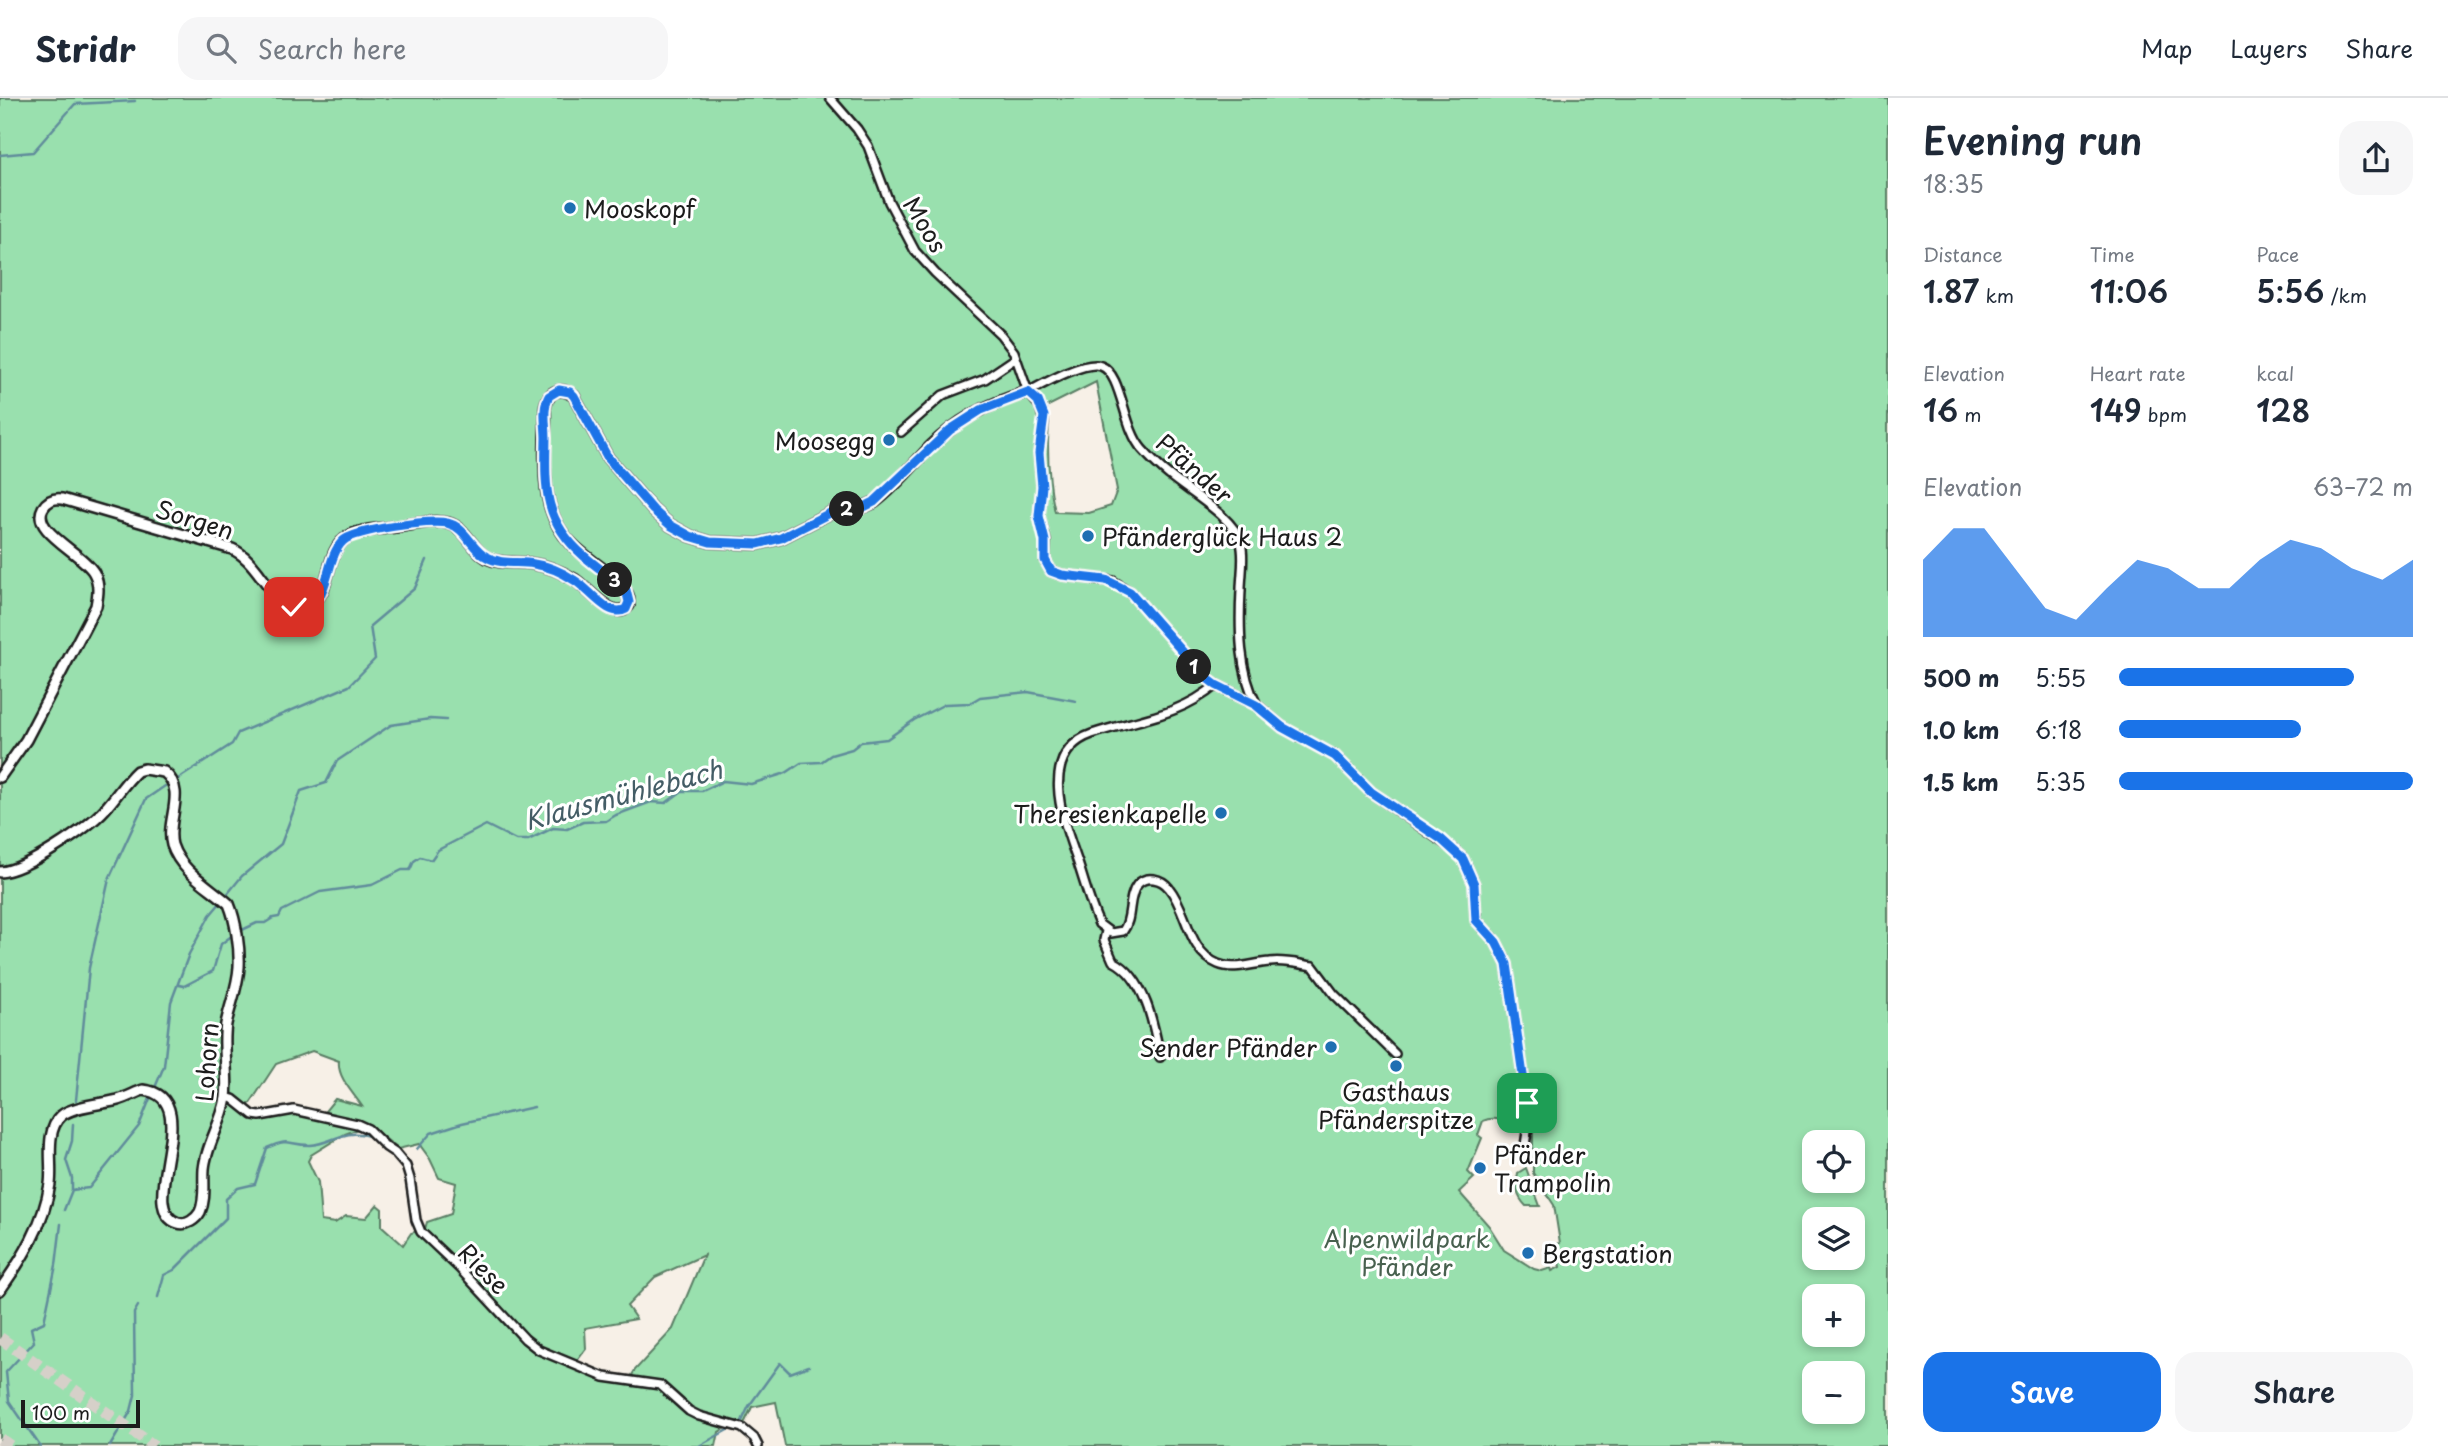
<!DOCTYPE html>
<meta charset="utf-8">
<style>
body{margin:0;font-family:"Playpen Sans",sans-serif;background:#f6f6f7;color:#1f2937;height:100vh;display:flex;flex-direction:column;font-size:26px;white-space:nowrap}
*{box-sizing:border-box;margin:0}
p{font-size:23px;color:#747a83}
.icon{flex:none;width:38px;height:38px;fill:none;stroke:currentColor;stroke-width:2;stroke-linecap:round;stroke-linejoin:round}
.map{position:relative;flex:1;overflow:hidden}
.details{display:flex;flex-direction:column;background:#fff;width:560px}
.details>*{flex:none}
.controls{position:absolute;left:1802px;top:1032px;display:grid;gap:14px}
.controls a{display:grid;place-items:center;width:63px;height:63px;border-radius:14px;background:#fff;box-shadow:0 4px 10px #0003;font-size:35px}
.scale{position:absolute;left:21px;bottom:18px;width:119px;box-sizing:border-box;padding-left:7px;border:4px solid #1c1c1c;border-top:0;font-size:19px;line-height:24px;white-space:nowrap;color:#1c1c1c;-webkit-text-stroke:5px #fff;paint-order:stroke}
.pin{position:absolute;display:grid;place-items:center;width:60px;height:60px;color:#fff;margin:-30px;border-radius:14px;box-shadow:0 4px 10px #0006}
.km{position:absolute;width:35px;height:35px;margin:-18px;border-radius:50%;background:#222;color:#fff;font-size:19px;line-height:35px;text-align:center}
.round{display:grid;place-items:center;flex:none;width:74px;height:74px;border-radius:21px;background:#f6f6f7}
.summary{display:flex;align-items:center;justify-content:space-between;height:119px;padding:0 35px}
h1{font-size:38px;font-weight:600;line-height:52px}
.metrics{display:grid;grid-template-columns:repeat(3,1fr);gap:10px;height:119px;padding:7px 35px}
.metrics div{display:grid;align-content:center}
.metrics b{font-size:30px;font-weight:600}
.metrics small{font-size:19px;font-weight:400}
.metrics p{font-size:19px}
.chart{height:196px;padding:14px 35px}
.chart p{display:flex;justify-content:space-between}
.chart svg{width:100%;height:126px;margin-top:7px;fill:#1a73e8;opacity:.7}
.button{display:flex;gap:14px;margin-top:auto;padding:14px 35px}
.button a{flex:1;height:80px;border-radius:21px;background:#1a73e8;color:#fff;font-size:28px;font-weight:600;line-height:80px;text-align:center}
.button a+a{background:#f6f6f7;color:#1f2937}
ul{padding:0 35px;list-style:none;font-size:23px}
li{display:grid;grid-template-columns:112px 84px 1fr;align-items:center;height:52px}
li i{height:18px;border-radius:9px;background:#1a73e8}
header{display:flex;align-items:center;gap:42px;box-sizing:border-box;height:98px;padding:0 35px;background:#fff;border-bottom:2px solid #e0e1e3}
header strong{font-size:33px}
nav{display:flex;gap:38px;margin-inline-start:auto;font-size:24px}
.search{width:490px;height:63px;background:#f6f6f7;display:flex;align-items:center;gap:18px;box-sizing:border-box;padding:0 24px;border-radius:21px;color:#747a83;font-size:26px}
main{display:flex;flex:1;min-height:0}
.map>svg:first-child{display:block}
.green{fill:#99e0ae;stroke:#5a7e65;stroke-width:2;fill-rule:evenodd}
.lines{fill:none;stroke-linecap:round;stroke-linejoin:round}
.stream{stroke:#618c9b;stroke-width:2.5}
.motorway-tunnel{stroke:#d6d0c9;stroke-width:12;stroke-dasharray:12 6;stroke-linecap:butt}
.minor-casing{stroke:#1c1c1c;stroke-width:12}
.tertiary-casing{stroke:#1c1c1c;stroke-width:14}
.minor{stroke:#fff;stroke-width:7}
.tertiary{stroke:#fff;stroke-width:9}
.route-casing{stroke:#fff;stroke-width:14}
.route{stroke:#1a73e8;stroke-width:9}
.poi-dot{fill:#1f6fb2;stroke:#fff;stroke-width:2.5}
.labels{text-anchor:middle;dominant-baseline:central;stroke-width:6;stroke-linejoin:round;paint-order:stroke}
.poi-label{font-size:24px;fill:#1c1c1c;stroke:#fff;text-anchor:start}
.street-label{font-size:24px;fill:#1c1c1c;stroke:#fff}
.park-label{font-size:24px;fill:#48614f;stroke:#fff}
.water-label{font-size:26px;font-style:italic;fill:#445d66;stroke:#fff}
</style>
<header>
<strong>Stridr</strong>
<div class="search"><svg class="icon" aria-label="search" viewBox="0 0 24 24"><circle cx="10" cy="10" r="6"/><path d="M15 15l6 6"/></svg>Search here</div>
<nav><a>Map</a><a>Layers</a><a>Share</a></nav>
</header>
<main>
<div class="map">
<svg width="1888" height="1348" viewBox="0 0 1888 1348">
<rect width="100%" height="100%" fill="#f7f0e7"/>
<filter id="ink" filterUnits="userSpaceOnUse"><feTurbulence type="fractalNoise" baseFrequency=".0143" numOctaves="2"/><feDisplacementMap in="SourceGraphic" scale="14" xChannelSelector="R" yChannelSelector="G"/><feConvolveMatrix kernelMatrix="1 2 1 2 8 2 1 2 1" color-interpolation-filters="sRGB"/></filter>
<g filter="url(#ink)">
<path class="green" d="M0,0H1888V1348H785L776,1304L752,1309L744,1326L737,1323L719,1334L716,1348H0ZM1096,284L1117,392L1111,408L1089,415L1055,414C1050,393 1048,370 1048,347C1048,334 1050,321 1046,309ZM312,953L339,963C337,979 353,995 362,1008L335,1001L322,1017L273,1013L256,1014L243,1005L249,1007L276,966ZM1526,1018L1533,1021V1075L1554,1107L1560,1145L1556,1146L1560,1169L1552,1173L1551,1170L1542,1173L1534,1171L1504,1152L1489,1128L1459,1094L1474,1080L1468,1074L1482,1040L1478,1037L1483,1023C1497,1016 1511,1028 1526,1023ZM358,1031L375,1032L398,1051L419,1046L430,1061L439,1080L456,1085L451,1116L427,1124L425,1131L411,1135L403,1147L382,1128V1111L377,1107L366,1120L346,1118L335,1125L321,1123L318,1084L308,1063L311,1057L345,1036ZM1815,1045H1853V1083H1815ZM1815,1122H1853V1160H1815ZM704,1157L673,1231L635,1272L628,1284L574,1267L586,1251L585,1230L636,1221L627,1208L655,1179ZM1815,1199H1853V1237H1815ZM1815,1276H1853V1314H1815Z
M1526,1070L1540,1108H1526C1516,1098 1515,1088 1518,1075Z"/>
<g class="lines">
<path class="stream" d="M0,57L33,54L75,6L135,3
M178,681L232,646L238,635L349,588L375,561L370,528L415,490L427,462
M225,799L242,778L281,746L301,693L326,685L337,663L391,627L430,621L446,622
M240,833L257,825H265L273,820L279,819L282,813L320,794L372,787L402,772H410L414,763L420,759L431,762L438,752L486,727L516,742H528L553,730L567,731L583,724L606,723L616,717L651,704L666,705L682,693H702L723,683L751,686L786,675L801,665L821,664L831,657L852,651L861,644L887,641L914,622L945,606L970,605L980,599L1028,594L1076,603
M179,887L184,888L213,873L221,846L234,836
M154,992L164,968L171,904L189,856L210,817L221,804
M76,1002L89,870L109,781L146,701L165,688
M417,1051L431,1035L462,1025L534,1009
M72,1092V1080L66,1062L72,1043L73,1026
M64,1112L72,1092L89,1090L139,1028L151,998
M158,1199L164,1177L174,1172L226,1120V1101L238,1090L255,1086L267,1050C291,1039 287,1047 310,1047C332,1046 343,1030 369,1038
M742,1323L749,1308L780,1265L790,1275L809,1268
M40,1348L9,1303L6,1274L34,1244L31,1230L44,1224L56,1167L61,1126
M110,1348L131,1313L135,1297L134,1215L138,1208
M699,1348L731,1330"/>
<path class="motorway-tunnel" d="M0,1240L154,1348
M0,1341L10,1348"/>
<defs>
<path id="minor" d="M830,0L857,31L868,48L889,104L915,153L935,175L1001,237L1014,254L1028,294L1040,308L1044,323L1039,355L1042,388L1039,418L1046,443L1045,462L1051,473L1062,477L1113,483L1130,494L1204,578L1216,587L1257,607L1282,629L1335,658L1371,694L1453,751L1463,761L1474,786L1476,822L1496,844L1507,866L1529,1020L1523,1061
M1028,294C1043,286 1085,262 1101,268C1122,275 1123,330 1142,351C1150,360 1159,369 1169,377C1189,394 1234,419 1241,445C1245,459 1241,477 1241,492C1239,530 1239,573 1257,607
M901,334L943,297L985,281L1016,260
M1216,587C1178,619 1136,621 1092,636C1035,656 1065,727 1078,765C1085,786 1090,806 1099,826L1111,835L1123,833C1133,820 1127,800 1137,787C1146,776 1162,781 1169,790C1188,813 1187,853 1218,866C1234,873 1253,865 1270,864C1284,862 1299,866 1313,868L1334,896L1395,956
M1106,833L1104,842L1113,863C1145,879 1154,927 1160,959
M226,999L233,1001L253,1017L260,1018L294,1012L357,1026L368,1031L386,1049L395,1055L406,1068L410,1081L416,1122L421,1134L460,1171L525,1241L539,1252L604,1279L660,1287L689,1313L699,1318L742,1330L754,1340L758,1348"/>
<path id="tertiary" d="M0,679L26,642L96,508C98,497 100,486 94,475C83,455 30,433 43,410C48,402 54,400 62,401L232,451C262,464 270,512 307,509C335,495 322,453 349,438C362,431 380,431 395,429C412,427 432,421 448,425C467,430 471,451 487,460C501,467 519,463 534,466C548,468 562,474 574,481C588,490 615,526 629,507C629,501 629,497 625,492C610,471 581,460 564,437C537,401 547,353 545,311C547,294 560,287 574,298L608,360L653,412L670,427L690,438L710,444L758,446L781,440L832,414L861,410L875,404C895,389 911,369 929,350C956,323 991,304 1028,294
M0,774C26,772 87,731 105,711C116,699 125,684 137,673L144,671L164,674C188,693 165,722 172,747C181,774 209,788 229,806C236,823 240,850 239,869C238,888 230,907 226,926C222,951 229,977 226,1000C222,1025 206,1047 204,1071C203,1085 206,1101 200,1114C196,1121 187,1128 178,1125C133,1111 208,999 143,992C135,995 127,999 118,1002C103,1006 72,1008 61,1018C44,1034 53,1065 50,1086C44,1126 23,1160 0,1192"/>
</defs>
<use href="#minor" class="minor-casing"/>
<use href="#tertiary" class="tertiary-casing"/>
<use href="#minor" class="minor"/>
<use href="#tertiary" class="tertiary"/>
</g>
</g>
<g class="lines" filter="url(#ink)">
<defs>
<path id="route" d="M294,509C333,513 322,463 343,443C354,432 432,421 447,425C466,429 471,451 487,459C501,467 519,463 534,466C548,468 562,474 574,482C589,490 608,521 626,511L629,504L626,492C613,480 598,470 584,458C543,423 545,389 546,340C546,327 542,310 549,298L559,292L570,294L574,298L608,360L653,412L670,427L690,438L710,444L758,446L781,440L832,414L862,410L874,404L950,332L981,312L1028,294L1038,303L1044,318L1039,355L1042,388L1039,418L1045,443V462L1051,473L1062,477L1106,482L1130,494L1204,578L1216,587L1256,607L1282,629L1335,658L1371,694L1441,741L1463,761L1474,786L1476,822L1496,844L1507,866L1527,1005"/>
</defs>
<use href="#route" class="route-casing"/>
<use href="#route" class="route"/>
</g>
<g class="poi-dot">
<circle cx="570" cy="110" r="7"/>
<circle cx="889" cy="342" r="7"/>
<circle cx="1088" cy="438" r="7"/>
<circle cx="1221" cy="715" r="7"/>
<circle cx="1331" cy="949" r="7"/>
<circle cx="1396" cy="968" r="7"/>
<circle cx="1480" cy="1070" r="7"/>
<circle cx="1528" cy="1155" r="7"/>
</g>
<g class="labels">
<g class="poi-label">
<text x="584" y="110">Mooskopf</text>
<text x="875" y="342" text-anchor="end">Moosegg</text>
<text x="1102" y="438">Pfänderglück Haus 2</text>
<text x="1207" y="715" text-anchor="end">Theresienkapelle</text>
<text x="1317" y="949" text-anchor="end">Sender Pfänder</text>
<text x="1396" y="993" text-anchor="middle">Gasthaus<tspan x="1396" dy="28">Pfänderspitze</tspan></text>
<text x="1494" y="1056">Pfänder<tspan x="1494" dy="28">Trampolin</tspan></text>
<text x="1542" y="1155">Bergstation</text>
</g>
<g class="street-label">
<text transform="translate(926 126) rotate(59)">Moos</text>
<text transform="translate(1195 370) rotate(41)">Pfänder</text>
<text transform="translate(195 421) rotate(17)">Sorgen</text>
<text transform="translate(206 964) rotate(-86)">Lohorn</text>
<text transform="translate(484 1170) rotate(45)">Riese</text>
</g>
<g class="park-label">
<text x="1407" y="1140">Alpenwildpark<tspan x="1407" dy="28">Pfänder</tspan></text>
</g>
<g class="water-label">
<text transform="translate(623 696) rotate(-15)">Klausmühlebach</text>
</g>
</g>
</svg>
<div class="controls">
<a><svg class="icon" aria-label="locate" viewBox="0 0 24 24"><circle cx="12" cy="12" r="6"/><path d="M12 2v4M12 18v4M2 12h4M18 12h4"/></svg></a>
<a><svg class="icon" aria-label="layers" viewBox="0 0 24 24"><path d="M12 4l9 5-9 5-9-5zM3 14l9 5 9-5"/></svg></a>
<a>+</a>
<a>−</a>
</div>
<div class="scale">100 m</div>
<div class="pin" style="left:1527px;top:1005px;background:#1e9e55"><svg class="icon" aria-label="arrive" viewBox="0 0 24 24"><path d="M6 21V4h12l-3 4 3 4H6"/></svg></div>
<div class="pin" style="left:294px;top:509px;background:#d93025"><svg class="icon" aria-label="check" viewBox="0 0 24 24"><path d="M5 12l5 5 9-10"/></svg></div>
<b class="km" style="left:1194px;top:569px">1</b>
<b class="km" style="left:847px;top:411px">2</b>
<b class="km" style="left:615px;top:482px">3</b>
</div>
<section class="details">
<div class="summary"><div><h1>Evening run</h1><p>18:35</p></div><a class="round"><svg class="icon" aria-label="share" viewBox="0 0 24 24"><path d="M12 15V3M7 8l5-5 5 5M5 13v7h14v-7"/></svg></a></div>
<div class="metrics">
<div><p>Distance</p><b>1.87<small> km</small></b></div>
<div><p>Time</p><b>11:06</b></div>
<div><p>Pace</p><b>5:56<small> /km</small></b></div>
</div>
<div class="metrics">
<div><p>Elevation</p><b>16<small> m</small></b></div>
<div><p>Heart rate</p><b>149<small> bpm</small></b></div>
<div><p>kcal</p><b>128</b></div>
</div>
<div class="chart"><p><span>Elevation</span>63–72 m</p>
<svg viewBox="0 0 160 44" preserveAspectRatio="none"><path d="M0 44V17L10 6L20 6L30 20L40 34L50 38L60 27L70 17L80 20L90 27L100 27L110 17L120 10L130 13L140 20L150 24L160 17V44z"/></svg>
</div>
<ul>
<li><b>500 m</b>5:55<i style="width:80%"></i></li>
<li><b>1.0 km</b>6:18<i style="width:62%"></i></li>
<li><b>1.5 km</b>5:35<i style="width:100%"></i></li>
</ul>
<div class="button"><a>Save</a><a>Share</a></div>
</section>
</main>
